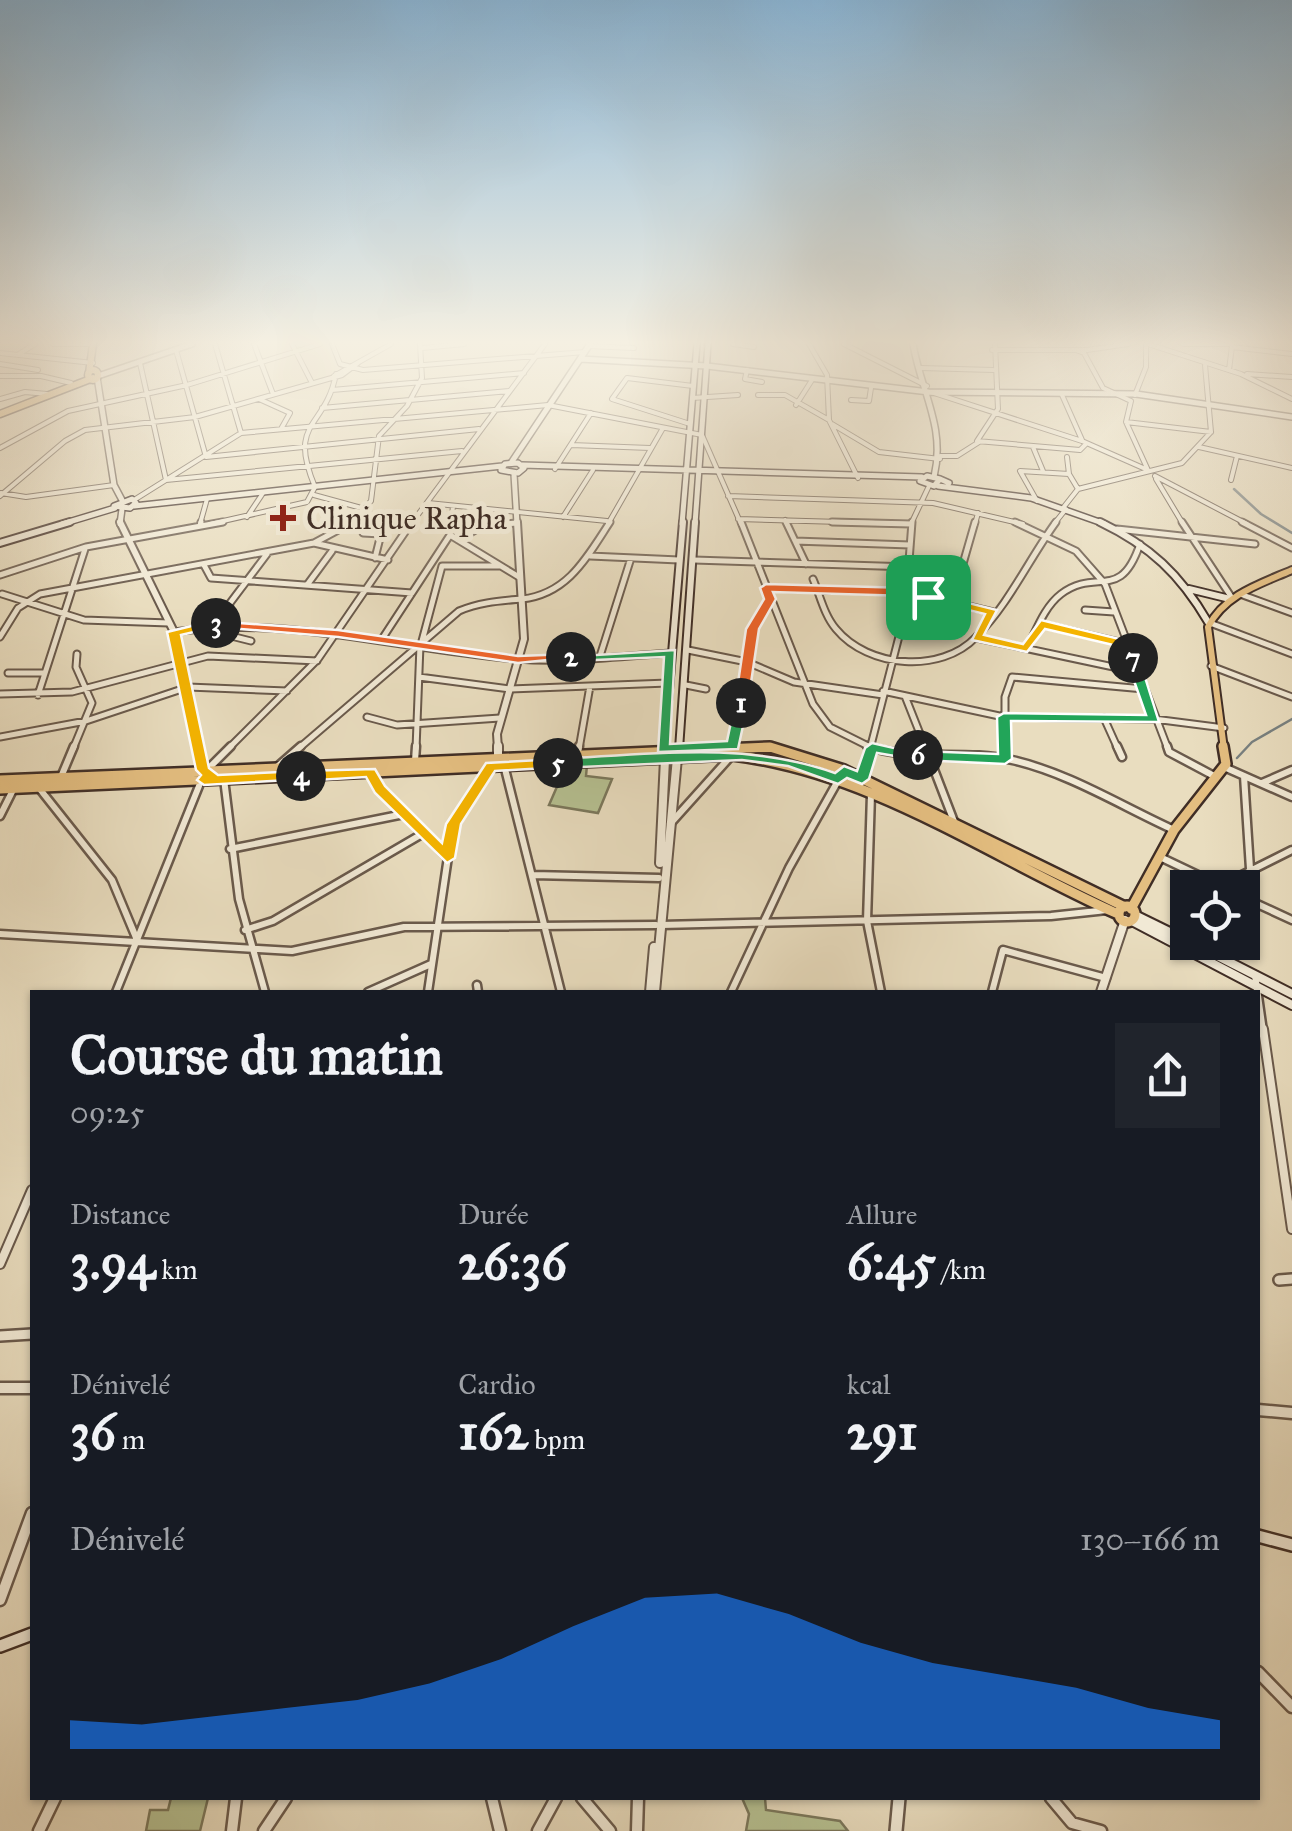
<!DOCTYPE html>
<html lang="fr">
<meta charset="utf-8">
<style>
body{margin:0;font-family:"IM FELL Great Primer",serif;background:#20242c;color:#f1f3f6;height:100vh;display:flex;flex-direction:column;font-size:38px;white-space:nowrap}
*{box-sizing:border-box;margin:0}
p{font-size:32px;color:#9ea1a6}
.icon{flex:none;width:55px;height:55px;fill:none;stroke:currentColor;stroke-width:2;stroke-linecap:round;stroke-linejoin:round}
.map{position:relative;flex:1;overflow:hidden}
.details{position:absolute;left:30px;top:990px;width:1230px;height:810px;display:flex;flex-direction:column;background:#171b24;border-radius:0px;box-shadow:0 2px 8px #0004}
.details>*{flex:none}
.buttons{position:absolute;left:1170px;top:870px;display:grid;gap:20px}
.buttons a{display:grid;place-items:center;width:90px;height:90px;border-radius:0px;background:#171b24;box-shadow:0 2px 8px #0004;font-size:50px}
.pin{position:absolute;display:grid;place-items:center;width:85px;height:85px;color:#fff;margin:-42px;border-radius:20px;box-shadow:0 5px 15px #0006}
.km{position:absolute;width:50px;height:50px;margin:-25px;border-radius:50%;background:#222;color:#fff;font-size:28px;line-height:50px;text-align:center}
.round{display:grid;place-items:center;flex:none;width:105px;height:105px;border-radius:0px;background:#20242c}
.summary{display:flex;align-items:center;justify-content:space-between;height:170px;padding:0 40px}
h1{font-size:55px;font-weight:700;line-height:75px}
.figures{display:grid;grid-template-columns:repeat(3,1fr);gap:15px;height:170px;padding:10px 40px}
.figures div{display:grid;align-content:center}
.figures b{font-size:50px;font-weight:700}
.figures small{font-size:28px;font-weight:400}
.figures p{font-size:28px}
.chart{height:280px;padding:20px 40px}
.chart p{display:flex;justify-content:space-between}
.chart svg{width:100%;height:180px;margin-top:10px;fill:#1a73e8;opacity:.7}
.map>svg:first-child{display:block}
.green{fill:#b6c192;stroke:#7b785c;stroke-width:2.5}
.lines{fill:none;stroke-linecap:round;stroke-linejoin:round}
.stream{stroke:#788181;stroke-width:2.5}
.minor-far4-casing{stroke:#6a5a4c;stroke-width:6}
.minor-far3-casing{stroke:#6a5a4c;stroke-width:9}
.minor-far2-casing{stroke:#6a5a4c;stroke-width:11}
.minor-far1-casing{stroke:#6a5a4c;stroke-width:12}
.minor-casing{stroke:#6a5a4c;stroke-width:15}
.tertiary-far4-casing{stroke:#6a5a4c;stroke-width:8}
.tertiary-far3-casing{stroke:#6a5a4c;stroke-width:10}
.tertiary-far2-casing{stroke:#6a5a4c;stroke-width:12}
.tertiary-far1-casing{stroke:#6a5a4c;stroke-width:14}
.tertiary-casing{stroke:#6a5a4c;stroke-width:16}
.secondary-far3-casing{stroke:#402e26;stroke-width:8}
.secondary-far2-casing{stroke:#402e26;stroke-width:10}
.secondary-far1-casing{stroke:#402e26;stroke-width:12}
.secondary-casing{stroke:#402e26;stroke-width:16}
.primary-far1-casing{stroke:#402e26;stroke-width:10}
.primary-casing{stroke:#402e26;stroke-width:14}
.trunk-casing{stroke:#402e26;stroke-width:9}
.minor-far4{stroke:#f1e9d5;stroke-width:4}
.minor-far3{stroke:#f1e9d5;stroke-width:5}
.minor-far2{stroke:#f1e9d5;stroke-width:6}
.minor-far1{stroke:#f1e9d5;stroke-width:8}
.minor{stroke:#f1e9d5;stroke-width:10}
.tertiary-far4{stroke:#f1e9d5;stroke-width:5}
.tertiary-far3{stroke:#f1e9d5;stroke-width:6}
.tertiary-far2{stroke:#f1e9d5;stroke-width:8}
.tertiary-far1{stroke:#f1e9d5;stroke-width:9}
.tertiary{stroke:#f1e9d5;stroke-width:11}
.secondary-far3{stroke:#f1e9d5;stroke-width:5}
.secondary-far2{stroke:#f1e9d5;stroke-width:6}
.secondary-far1{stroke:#f1e9d5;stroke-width:8}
.secondary{stroke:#f1e9d5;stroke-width:11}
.primary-far1{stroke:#e4be80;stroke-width:6}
.primary{stroke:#e4be80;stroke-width:9}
.trunk{stroke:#e4be80;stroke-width:6}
.split-1{fill:#f0652b;stroke:#fff;stroke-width:2.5}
.split-2{fill:#22a559;stroke:#fff;stroke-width:2.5}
.split-3{fill:#f0652b;stroke:#fff;stroke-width:2.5}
.split-4{fill:#f5b400;stroke:#fff;stroke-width:2.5}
.split-5{fill:#f5b400;stroke:#fff;stroke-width:2.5}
.split-6{fill:#22a559;stroke:#fff;stroke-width:2.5}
.split-7{fill:#22a559;stroke:#fff;stroke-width:2.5}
.split-8{fill:#f5b400;stroke:#fff;stroke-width:2.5}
.poi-dot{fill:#8f2418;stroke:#f1e9d5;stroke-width:4}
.labels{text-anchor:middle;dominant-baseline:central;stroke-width:10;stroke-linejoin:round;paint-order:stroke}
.far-poi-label{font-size:32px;fill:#402e26;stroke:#f1e9d5;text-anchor:start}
</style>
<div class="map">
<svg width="1292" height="1831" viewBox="0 0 1292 1831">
<rect width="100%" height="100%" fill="#e9ddbf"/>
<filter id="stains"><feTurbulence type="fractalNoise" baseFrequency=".002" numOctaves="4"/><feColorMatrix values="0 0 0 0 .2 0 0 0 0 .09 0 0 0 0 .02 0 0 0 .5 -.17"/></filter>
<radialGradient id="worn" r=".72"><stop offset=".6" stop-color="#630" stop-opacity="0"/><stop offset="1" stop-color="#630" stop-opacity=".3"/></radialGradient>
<path class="green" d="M587,765L586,776L612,779L598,813L549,805L566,766Z
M171,1798H208L200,1831H146L150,1810H168Z
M742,1798H765L766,1810L840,1821L848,1831H746L749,1814Z"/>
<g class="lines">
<path class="stream" d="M1234,489L1261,514L1292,533
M1237,758L1252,742L1292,719"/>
<defs>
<path id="minor-far4" d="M53,344H91
M254,344L273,394
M292,344L312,383
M332,344L340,364L363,370L585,352
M733,344L754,347
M809,344L827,375L829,420L858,478
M844,344L927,386
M995,344L998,409L977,441L1080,450L1086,444
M1148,344L1241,374L1292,399
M1183,344H1232
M588,346L634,348
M1232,347L1292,354
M422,348L464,344
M176,350L206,457L479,429
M992,350H1087L1128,344
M1076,350L1084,353L1103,388L1131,401L1126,422L1147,468
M0,353L93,363
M19,354L35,344
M140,363L166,480L462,451
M0,364L38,370
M1205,365L1211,432
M921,368L993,370
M747,370L745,379L762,382
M1229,370L1232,346
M1247,374L1292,377
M0,376H41L71,383
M334,376L391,344
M332,390L524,373
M931,392L1082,441L1150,471
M758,395H785L829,420
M1062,395L1082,440
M1135,395L1146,367V344
M692,398L738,395
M0,399L25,392L47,394
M259,399L290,413L281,429
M851,400L869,401L871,388
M796,405L812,380
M322,408L509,391
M1126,422L1211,432
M690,424L612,399L627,378L693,386
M832,424L879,452L940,459
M241,433L548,405L702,435L741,524
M571,445L650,448
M1033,447L1043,471
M1199,447L1292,468
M0,448L68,411L187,385L320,344
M940,456H957L979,442
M1067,457L1069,474
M555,469L591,413
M1155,476L1247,524
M1156,479L1183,524
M1231,480L1237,456
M1,493L26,497L114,485
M314,495L365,509
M0,496L65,441L85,430L195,417L342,375L358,363
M728,496L933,503L1023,524
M134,500L241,433L215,344
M1037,501L1020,471L1069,474L1078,489
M428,503L607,521
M1063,508L1078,489L1182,463L1211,432
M364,512L413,524
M247,517L263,493
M563,517L593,470
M738,519L911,524
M785,520L787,524
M200,524L207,499
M210,524L307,502L315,487C287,420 325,430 336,374
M349,524L371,501L379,436L407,406L422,378L420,344
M411,524L545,344
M451,524L453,506
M502,524L516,523
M608,524L663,428
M911,524L929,486
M975,524L978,513
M1054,524L1066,509"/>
<path id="minor-far3" d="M404,522L413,524
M741,522L813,704L830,727L874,749
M786,522L806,564
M832,522L911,524
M1015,522L1076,551L1105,584L1168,749
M1182,522L1232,598
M1242,522L1292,548
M200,526L201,522
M1117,529L1255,544
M363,533L381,534L375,558
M450,535L519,577
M458,540L482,526L516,523
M795,541L910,545
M314,543L388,560
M590,556L679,560
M694,560L911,567
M204,565L211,578L412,593
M0,575L86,547L223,522
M813,579C820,595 824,615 836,629C868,668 941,674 976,637C1009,604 1029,559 1056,522
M307,585L332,551
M766,588L909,592L993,612
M2,594L84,620L169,623
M1240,594L1292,613
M952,602L975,522
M1085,610L1114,612
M215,623L267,554
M1210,623L1292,654
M1041,624L1127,644
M206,625L211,631L251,641
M174,632C292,615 401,650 517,659C568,663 620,656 671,653
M0,637L18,608L40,594L314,543L353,522
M977,638L1137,672
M382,639L450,535L451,522
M422,641L442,566H500
M1027,648C1036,631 1044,607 1061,594C1097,567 1120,603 1140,544
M688,650L747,662L794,682L883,695
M600,656L631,558
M1211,666L1292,697
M8,673H45
M419,677L510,689L668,683
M686,685L706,689
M883,691L1004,717L1154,719L1224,728
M0,694L72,692L208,656L317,661
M38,695L85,549
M905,696L926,749
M367,717L397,725L500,718
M1104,718L1118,749
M0,737L86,721L188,687L287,691
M733,746L752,629L769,600
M73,749L92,703L76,667L77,654
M228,749L318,659L412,522
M298,749L459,611C480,602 500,601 522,599C568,594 587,557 610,522
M416,749L420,645
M579,749L590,686
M870,749L905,613L912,522
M1005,749V697L1012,677L1144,689"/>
<path id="minor-far2" d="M867,746C913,762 964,749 1012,760C1069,773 1121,806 1174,830
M925,746L955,824
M1005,746V759
M1117,746L1122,757
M1167,746L1169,752L1216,777
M578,753L579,746
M415,761L416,746
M504,765L561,992
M277,767L301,746
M1224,767L1292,797
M208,769L231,746
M370,772L380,789L447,857
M1244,776L1250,869
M61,777L74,746
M224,779L239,899L265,992
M862,779L870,746
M1262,783L1292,770
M39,788L112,880L137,940
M871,794L867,921L881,992
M0,816L14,788
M670,824L732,755
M230,849L404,814
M1160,857L1221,886
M533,875L659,878
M1220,886L1292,850
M1242,897L1292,920
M661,925L1051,916L1107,910
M245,930L273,921L422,834
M0,934L292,951L404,927L656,925
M1255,975L1263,1031
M477,985L478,992
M116,992L201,781
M368,992L431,964
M428,992L452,830L490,767
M731,992L789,868L844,770
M992,992L1003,950L1106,978"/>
<path id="minor-far1" d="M1263,1029L1292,1229
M0,1264L32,1190"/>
<path id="minor" d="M0,1388H32
M1258,1410L1292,1413
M0,1600L32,1513
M1258,1672L1292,1707
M492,1798L500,1831
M582,1798L610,1831
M1051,1798L1072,1823L1101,1831
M39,1831L55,1798
M232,1831L236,1798
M264,1831L286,1798
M538,1831L556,1798
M637,1831L638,1798"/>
<path id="tertiary-far4" d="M913,344C921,392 946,427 934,477
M580,359L707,366L929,392L1136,394L1292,417
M101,375L192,344
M97,377L114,485L122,500
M511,463L590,344
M514,474L517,524
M120,524L122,509"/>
<path id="tertiary-far3" d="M120,522L174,632L199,749
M498,749L497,734L524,639L517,522"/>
<path id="tertiary-far2" d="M198,746L203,770
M498,746V756
M660,863L665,759
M650,992L654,947
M655,992L677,758
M1101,992L1125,920"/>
<path id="tertiary-far1" d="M1279,1280L1292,1279
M0,1336L32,1334"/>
<path id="tertiary" d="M896,1831L899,1798"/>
<path id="secondary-far3" d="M518,463L524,468L518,473L501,470L505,464Z
M522,465L922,477
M927,476L940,479L934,486L920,481Z
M940,479L949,483
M938,486L1031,498L1105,524
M132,499L136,503L130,508L114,506Z
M134,506L502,466
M62,524L115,508
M682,524L697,344
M695,524L708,344"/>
<path id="secondary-far2" d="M1100,522C1150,546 1180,574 1208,622
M0,543L70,522
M1189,589L1230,599
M664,749L683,522
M679,749L695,522"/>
<path id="secondary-far1" d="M664,753L665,746
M679,754L680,746
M1137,916L1188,941
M1132,921L1292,1005
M1190,942L1292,994"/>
<path id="secondary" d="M1258,1536L1292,1545
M0,1646L32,1634"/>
<path id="primary-far1" d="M726,749H776
M1224,749L1208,627C1225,594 1260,584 1292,570"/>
<path id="primary" d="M209,771L770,747L844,770L1125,907
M0,780L199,772
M204,780L732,755C873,772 990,857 1118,914
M0,789L196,780
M1119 914a8 8 0 1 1 16 0a8 8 0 1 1-16 0Z
M1131,909L1174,830L1226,764L1223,746"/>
<path id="trunk" d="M88 375a5 5 0 1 1 10 0a5 5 0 1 1-10 0Z
M89,373L93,344
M0,414L93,378"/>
</defs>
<use href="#minor-far4" class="minor-far4-casing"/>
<use href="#minor-far3" class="minor-far3-casing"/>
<use href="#minor-far2" class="minor-far2-casing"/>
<use href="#minor-far1" class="minor-far1-casing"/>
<use href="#minor" class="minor-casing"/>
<use href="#tertiary-far4" class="tertiary-far4-casing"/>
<use href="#tertiary-far3" class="tertiary-far3-casing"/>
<use href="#tertiary-far2" class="tertiary-far2-casing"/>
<use href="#tertiary-far1" class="tertiary-far1-casing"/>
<use href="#tertiary" class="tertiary-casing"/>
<use href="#secondary-far3" class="secondary-far3-casing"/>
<use href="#secondary-far2" class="secondary-far2-casing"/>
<use href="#secondary-far1" class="secondary-far1-casing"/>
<use href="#secondary" class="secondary-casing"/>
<use href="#primary-far1" class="primary-far1-casing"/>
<use href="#primary" class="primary-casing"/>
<use href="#trunk" class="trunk-casing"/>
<use href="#minor-far4" class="minor-far4"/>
<use href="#minor-far3" class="minor-far3"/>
<use href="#minor-far2" class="minor-far2"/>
<use href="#minor-far1" class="minor-far1"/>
<use href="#minor" class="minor"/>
<use href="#tertiary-far4" class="tertiary-far4"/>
<use href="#tertiary-far3" class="tertiary-far3"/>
<use href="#tertiary-far2" class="tertiary-far2"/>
<use href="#tertiary-far1" class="tertiary-far1"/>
<use href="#tertiary" class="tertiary"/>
<use href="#secondary-far3" class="secondary-far3"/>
<use href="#secondary-far2" class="secondary-far2"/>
<use href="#secondary-far1" class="secondary-far1"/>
<use href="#secondary" class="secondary"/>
<use href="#primary-far1" class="primary-far1"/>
<use href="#primary" class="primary"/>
<use href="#trunk" class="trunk"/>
</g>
<linearGradient id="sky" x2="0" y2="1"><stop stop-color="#8ab6d7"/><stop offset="0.57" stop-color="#f5f0e2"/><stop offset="1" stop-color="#f5f0e2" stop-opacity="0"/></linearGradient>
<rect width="1292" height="601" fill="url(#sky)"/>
<path class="split-1" d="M766,584L909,588L935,597L928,600L909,596L773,592L776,599L759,629L748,703L741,707L735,703L746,629L764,599L760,588Z"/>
<path class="split-2" d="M675,650L670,744L727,741L735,703L741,699L748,703L738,749L658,752L664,657L571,661L564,657Z"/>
<path class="split-3" d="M211,621L338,630L518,656L571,654L577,657L518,663L338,637L216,627Z"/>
<path class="split-4" d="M216,620L220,626L181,635L209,768L218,775L301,771L308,776L306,779L204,785L197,780L201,775L196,770L167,632Z"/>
<path class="split-5" d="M558,759L563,760V767L495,771L461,824L455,858L447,863L375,793L366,777L301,781L293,776L301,771L375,769L385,786L442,843L446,824L486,763Z"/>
<path class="split-6" d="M872,743L925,755L918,760L877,753L869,779L862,784L847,778L838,784L788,766L742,760L558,768L551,763L558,759C652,754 745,741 835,773L844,766L857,771L865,748Z"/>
<path class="split-7" d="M1133,655L1139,658L1159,722L1011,721L1012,759L1005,764L918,760L911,755L918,751L998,754L997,717L1004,713L1146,715L1126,658Z"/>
<path class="split-8" d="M928,593L997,610L984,635L1023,644L1041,620L1132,642L1139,658L1128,661L1122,647L1045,629L1027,652L972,640L985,614L924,599Z"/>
<path class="poi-dot" d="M278 503h10v10h10v10h-10v10h-10v-10h-10v-10h10z"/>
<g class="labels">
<g class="far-poi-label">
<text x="306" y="518">Clinique Rapha</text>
</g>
</g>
<rect width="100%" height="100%" filter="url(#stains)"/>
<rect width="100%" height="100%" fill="url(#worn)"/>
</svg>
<div class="buttons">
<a><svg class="icon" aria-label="locate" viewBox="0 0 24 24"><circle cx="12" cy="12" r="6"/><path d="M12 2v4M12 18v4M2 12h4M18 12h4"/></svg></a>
</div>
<div class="pin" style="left:928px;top:597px;background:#1e9e55"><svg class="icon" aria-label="arrive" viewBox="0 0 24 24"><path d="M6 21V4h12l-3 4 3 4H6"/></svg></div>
<b class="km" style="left:741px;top:703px">1</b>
<b class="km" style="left:571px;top:657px">2</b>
<b class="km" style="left:216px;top:623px">3</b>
<b class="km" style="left:301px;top:776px">4</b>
<b class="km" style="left:558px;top:763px">5</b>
<b class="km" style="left:918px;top:755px">6</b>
<b class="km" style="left:1133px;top:658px">7</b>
<section class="details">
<div class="summary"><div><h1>Course du matin</h1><p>09:25</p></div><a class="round"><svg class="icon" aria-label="share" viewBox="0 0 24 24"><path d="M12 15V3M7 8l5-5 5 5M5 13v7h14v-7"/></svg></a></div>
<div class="figures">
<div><p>Distance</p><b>3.94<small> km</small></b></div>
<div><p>Durée</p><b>26:36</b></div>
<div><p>Allure</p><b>6:45<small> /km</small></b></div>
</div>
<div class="figures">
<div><p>Dénivelé</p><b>36<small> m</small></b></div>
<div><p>Cardio</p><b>162<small> bpm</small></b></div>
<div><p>kcal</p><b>291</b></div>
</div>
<div class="chart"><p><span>Dénivelé</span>130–166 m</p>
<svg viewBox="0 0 160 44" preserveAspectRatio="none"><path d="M0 44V37L10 38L20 36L30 34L40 32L50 28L60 22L70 14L80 7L90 6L100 11L110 18L120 23L130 26L140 29L150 34L160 37V44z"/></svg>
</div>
</section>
</div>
